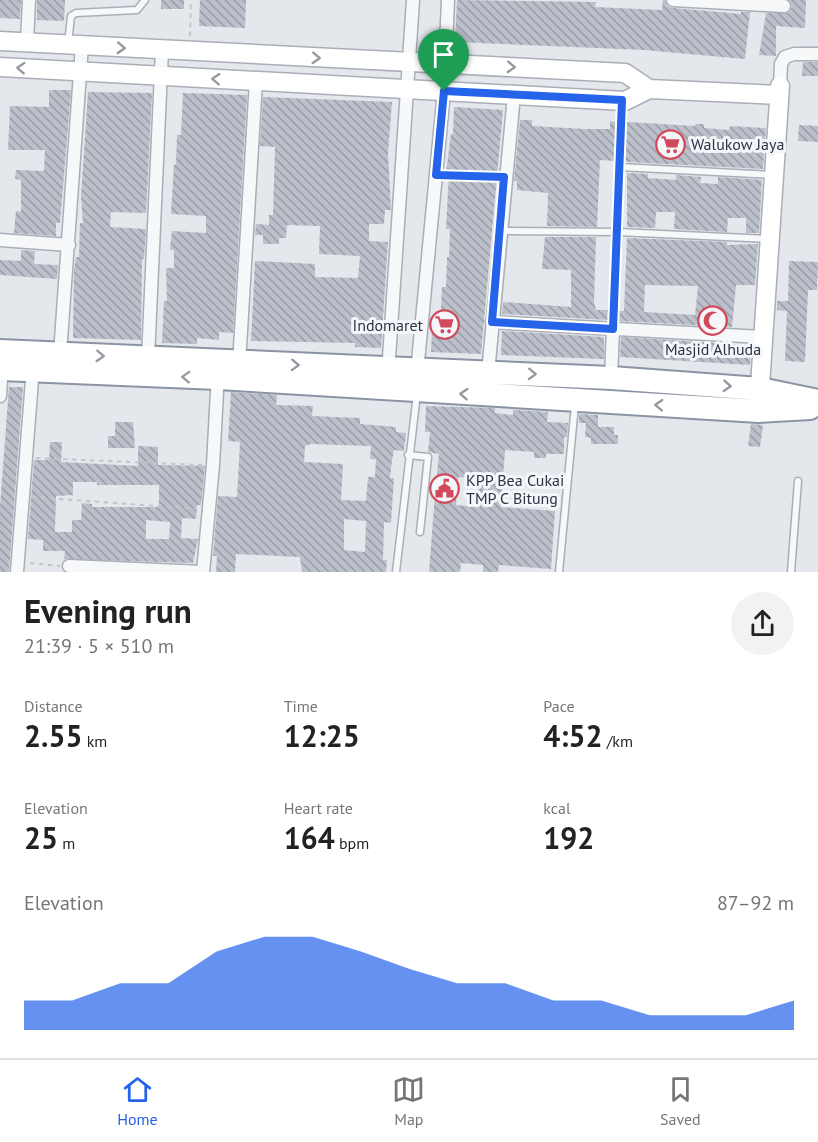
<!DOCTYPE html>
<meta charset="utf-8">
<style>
body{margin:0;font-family:"PT Sans",sans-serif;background:#f2f2f2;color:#222;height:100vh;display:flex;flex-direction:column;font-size:22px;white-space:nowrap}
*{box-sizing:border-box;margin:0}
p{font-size:20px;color:#767676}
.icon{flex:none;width:33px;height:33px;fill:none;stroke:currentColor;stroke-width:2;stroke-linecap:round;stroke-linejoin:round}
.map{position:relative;height:572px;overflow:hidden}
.sheet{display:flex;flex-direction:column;background:#fff;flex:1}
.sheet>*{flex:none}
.pin{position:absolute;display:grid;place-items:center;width:51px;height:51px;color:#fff;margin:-62px -26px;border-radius:50% 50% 50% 0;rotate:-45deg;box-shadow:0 0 6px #0007}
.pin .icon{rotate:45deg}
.round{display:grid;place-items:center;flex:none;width:63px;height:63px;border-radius:32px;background:#f2f2f2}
.headline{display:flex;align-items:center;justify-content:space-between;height:102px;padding:0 24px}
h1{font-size:33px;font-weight:700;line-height:45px}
.figures{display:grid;grid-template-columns:repeat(3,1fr);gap:9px;height:102px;padding:6px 24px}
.figures div{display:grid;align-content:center}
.figures b{font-size:30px;font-weight:700}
.figures small{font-size:16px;font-weight:400}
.figures p{font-size:16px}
.chart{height:168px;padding:12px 24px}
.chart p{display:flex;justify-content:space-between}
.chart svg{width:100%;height:108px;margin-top:6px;fill:#2563eb;opacity:.7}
.dock{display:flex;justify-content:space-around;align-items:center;height:84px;border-top:2px solid #e0e0e0;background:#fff;font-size:16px;color:#767676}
.dock a{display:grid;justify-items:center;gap:3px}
.dock .selected{color:#2563eb}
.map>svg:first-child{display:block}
.building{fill:url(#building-back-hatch);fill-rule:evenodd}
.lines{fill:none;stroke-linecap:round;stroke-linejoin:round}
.lane-casing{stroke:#a9aeb7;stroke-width:9}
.street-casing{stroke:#a9aeb7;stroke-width:15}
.secondary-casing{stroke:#a9aeb7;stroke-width:21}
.highway-casing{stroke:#8b94a3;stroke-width:26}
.path{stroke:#c2c5cb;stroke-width:2;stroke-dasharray:4.5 4.5;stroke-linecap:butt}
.lane{stroke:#f7f8fa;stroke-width:6}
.street{stroke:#f7f8fa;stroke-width:12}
.secondary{stroke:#fff;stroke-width:18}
.highway{stroke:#fff;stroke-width:22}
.oneway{stroke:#959aa2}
.route-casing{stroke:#fff;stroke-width:12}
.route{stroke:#2563eb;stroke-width:8}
.labels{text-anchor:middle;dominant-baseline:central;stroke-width:6;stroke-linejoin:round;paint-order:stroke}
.poi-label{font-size:16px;fill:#2b3445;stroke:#f4f6f9;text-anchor:start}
</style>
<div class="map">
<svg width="818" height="572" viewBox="0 0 818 572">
<defs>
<pattern id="building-back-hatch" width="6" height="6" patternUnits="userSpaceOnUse" patternTransform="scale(1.5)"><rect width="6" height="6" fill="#bbc0ca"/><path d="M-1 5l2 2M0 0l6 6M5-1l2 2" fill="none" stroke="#989da6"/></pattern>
</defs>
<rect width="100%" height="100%" fill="#e4e7ec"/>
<path class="building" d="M0,0H21L20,19L0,18Z
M37,0H65L64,21L37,20Z
M161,0H184V9H161Z
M200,0H246L245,28L199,26Z
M457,0L596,2L595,7L662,10L663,0H665L668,7L673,8L741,14V12H750L745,59L644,50L455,42Z
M789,0H806L805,28L776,26V56L759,55L766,13H788L792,7Z
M803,62H818V76H802Z
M49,90H71L60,223H56V236L14,233L16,211L21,212V180L15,179L16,170L44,171L45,150H8L10,106L49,107Z
M88,92L152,93L146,213L111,212L110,227L146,229L144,259H142L141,340L73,338L74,270L76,257H79L80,223H83L81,197Z
M183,93L247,95L233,333L219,332V340L197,338V344L162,343L164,301H167L166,268H174V250H170L172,231L206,233V216L171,214L174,164L176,165L177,135H181Z
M263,97L392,102L388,153L391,210H385L384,224H369V241L388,242L381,348L355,347V343L251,341L255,261L315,264V277L358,278L360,256L319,254L320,226L287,225L286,238H279V244H263V235H255L256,224L269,225V215H273L275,147L260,146Z
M454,107L503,110L481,354L431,352L432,331H440L442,287H446L447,257H449L450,229H446L449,173H446L451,134H453Z
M520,120H532V126L585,129H610V121L616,122L615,161L600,160L597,227L547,226L548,193L517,190V181H514Z
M627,122L695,126V124H704V128L729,130L730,126L766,128L763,169L628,162L625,161Z
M799,125L818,126V142L798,141Z
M627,173L648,174V178L676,180V175L701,177L700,183L718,184V177L762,180L759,233H746V218H728L727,232L674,229L675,212H656L655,228L627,227Z
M545,237H596L594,302L596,310H608V320L502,314L503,302L571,307V270L542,269Z
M627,238L727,242V245L758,244L755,285H736L732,327L619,321V311H624ZM645,285L698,286L695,315L644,312Z
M21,250L35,251L34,264L58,265L57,279L0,275V260L21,261Z
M789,261L818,262L817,290H808L805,362L785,361L787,311L777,310V301H788Z
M502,331L604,337V359L501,355Z
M621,337L751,345L750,365L620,357Z
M9,387H23L9,572H0V507Z
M231,392L277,395L276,405L313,406L312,416L360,418V424L396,427V432L406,433L404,451L394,450L392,460L390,478H394L391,523L384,522L383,560H387L386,572H302L300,557L236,554L235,572H216L217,556H213L218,496L237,497L240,442L228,441ZM311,444L371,446L370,459H376L375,477H368L366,501L341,500L343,464L304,462L305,446ZM344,519L366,521L365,552L344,550Z
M426,406L495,408V413L513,415V410L548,412L547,422L568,423L567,437H564V454H546V458H534V452L505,450L501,507L555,511L551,569L499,565L498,572H483V565L461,563L460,572H429L435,494L432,493L433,484L436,485L439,454L428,452L430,432H425ZM458,477L479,479L477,507L456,505Z
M579,414L598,415V427H614V435H618V444H591V438L585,437L586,423H579Z
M115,422H133L135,448H108V436H115Z
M751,424L763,425L760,447L748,446Z
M50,442H62L61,462L138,466V446L158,447V465L205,466L201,505H197L196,519L182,518L181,538L198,539L193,563L64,559L65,551H43V540L28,539L34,460H49ZM73,482H97V485H159V507H92V504L82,503L81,520H72V532H55L56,496L73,495ZM146,520L170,522L169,539H146Z"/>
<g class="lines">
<defs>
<path id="lane" d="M68,44L71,16L76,13L137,10L145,0
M620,167L622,104
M500,231L618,232L768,239
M613,328L620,167L772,175
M408,455L428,457L420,532
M396,572L417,394
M559,572L575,405
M791,572L798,481"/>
<path id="street" d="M673,0L784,6
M27,42L29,0
M780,86L781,64L785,57L794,54H818
M0,240L69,245
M492,322L762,337
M60,354L82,45
M148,358L162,50
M239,364L256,81
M417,372L444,91L448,0
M388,373L413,0
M488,373L514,95
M611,378L613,329
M0,396L2,364
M69,566L203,572
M17,572L33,367
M203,572L213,465L218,373"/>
<path id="secondary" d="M0,41L625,73L649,89
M0,67L625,101L649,89L779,95
M759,401L780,86"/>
<path id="highway" d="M0,351L611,378L760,389L818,401
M0,369L218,378L759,411L810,408"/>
</defs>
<use href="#lane" class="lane-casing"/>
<use href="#street" class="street-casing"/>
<use href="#secondary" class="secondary-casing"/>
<use href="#highway" class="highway-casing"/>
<path class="path" d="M190,36L191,0
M447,175L496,176
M36,458L202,465
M32,497L197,509
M30,563L60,566"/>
<use href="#lane" class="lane"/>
<use href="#street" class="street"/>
<use href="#secondary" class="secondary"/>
<use href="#highway" class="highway"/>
</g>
<defs><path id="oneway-chevron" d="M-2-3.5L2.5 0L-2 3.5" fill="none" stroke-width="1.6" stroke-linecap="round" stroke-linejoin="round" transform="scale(1.5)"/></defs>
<g class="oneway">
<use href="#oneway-chevron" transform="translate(121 48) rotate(3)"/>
<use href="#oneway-chevron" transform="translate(316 58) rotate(3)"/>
<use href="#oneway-chevron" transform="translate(511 67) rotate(3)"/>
<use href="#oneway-chevron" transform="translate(21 68) rotate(-177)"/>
<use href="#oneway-chevron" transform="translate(216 79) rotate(-177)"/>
<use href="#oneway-chevron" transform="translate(100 356) rotate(3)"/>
<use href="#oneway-chevron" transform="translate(295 365) rotate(2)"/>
<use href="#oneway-chevron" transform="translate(532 374) rotate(2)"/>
<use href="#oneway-chevron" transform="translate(186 377) rotate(-178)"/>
<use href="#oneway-chevron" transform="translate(727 386) rotate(4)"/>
<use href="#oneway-chevron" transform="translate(464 394) rotate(-176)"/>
<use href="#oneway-chevron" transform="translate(659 405) rotate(-177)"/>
</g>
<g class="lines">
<defs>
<path id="route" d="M444,91L622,100L613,329L492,322L504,177L436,175Z"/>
</defs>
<use href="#route" class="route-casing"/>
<use href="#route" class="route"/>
</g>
<defs>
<symbol id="supermarket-ring" viewBox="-11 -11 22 22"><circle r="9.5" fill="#f4f6f9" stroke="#d1495b" stroke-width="1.5"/><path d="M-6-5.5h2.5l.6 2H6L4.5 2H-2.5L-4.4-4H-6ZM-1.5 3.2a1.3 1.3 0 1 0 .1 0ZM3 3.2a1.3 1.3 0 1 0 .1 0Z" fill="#d1495b"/></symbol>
<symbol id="mosque-ring" viewBox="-11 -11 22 22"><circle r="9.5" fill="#f4f6f9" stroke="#d1495b" stroke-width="1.5"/><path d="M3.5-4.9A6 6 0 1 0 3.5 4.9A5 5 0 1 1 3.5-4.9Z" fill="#d1495b"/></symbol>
<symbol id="civic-ring" viewBox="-11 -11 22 22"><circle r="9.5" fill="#f4f6f9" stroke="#d1495b" stroke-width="1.5"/><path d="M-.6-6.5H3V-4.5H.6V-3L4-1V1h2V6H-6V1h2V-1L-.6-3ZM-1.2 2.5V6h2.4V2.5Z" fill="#d1495b"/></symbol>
</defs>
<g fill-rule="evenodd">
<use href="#supermarket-ring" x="654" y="128" width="33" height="33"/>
<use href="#mosque-ring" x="696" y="304" width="33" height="33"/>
<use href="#supermarket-ring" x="428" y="308" width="33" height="33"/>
<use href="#civic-ring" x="428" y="472" width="33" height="33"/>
</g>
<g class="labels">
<g class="poi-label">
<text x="691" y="144">Walukow Jaya</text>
<text x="423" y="325" text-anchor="end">Indomaret</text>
<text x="713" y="349" text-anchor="middle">Masjid Alhuda</text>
<text x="466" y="480">KPP Bea Cukai<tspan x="466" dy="18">TMP C Bitung</tspan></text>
</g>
</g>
</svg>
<div class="pin" style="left:444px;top:91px;background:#1e9e55"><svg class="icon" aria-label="arrive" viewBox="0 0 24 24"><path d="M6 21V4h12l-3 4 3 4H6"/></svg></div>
</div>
<section class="sheet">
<div class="headline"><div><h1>Evening run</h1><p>21:39 · 5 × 510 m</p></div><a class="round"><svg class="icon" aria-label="share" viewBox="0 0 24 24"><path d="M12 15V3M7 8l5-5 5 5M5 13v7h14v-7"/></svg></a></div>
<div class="figures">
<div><p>Distance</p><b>2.55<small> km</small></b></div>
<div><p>Time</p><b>12:25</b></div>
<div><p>Pace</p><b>4:52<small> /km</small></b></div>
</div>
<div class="figures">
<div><p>Elevation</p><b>25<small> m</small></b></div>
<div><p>Heart rate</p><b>164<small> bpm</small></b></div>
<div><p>kcal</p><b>192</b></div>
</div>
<div class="chart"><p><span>Elevation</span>87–92 m</p>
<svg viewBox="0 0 160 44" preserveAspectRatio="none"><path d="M0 44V32L10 32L20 25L30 25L40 12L50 6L60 6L70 12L80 19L90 25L100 25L110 32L120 32L130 38L140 38L150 38L160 32V44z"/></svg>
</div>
</section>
<nav class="dock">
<a class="selected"><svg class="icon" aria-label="home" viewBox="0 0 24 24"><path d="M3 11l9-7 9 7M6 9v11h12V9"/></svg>Home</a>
<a><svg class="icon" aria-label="map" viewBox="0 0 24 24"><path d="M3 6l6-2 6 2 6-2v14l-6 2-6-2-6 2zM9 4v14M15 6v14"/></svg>Map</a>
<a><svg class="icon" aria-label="saved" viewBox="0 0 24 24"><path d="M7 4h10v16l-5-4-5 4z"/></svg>Saved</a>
</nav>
